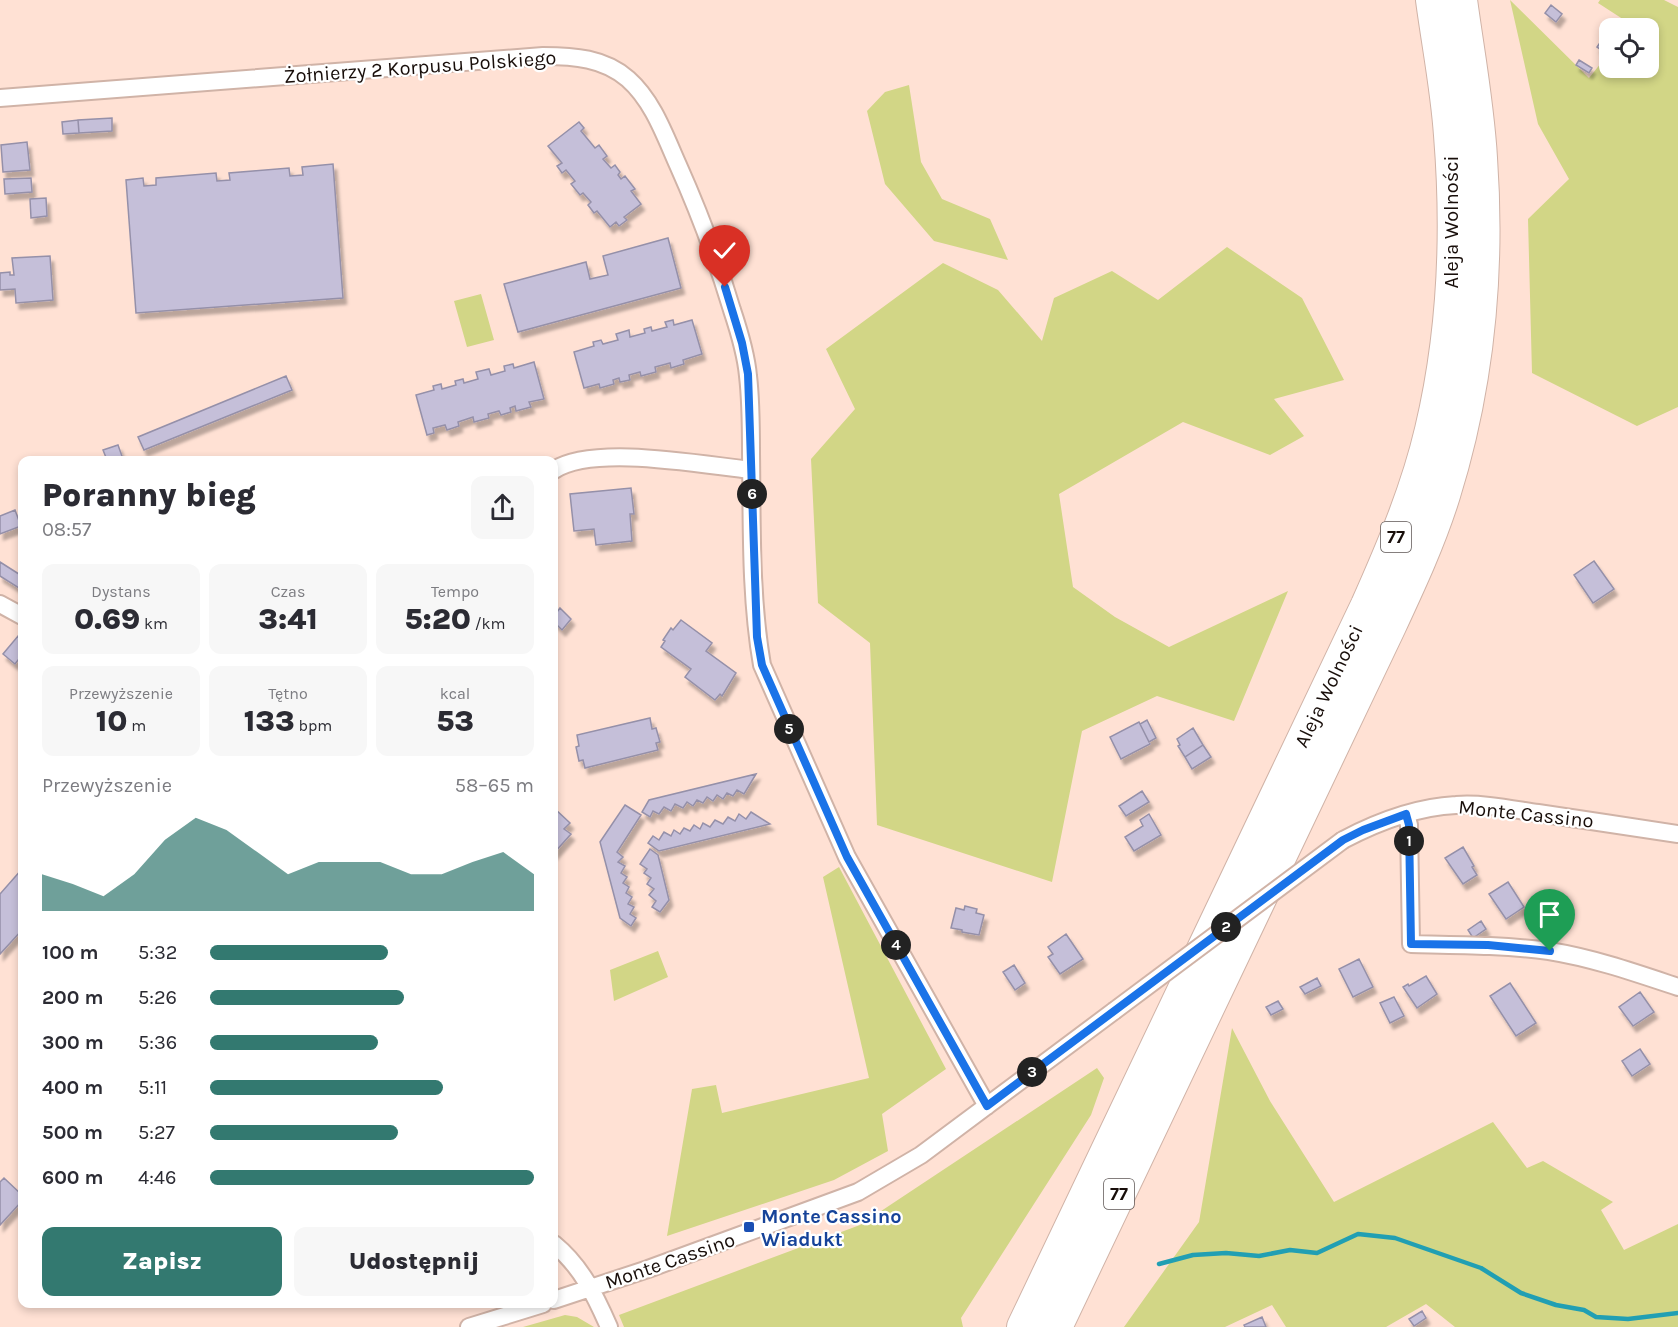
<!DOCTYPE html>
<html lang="pl">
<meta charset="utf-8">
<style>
body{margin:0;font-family:Karla,sans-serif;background:#f7f7f7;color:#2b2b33;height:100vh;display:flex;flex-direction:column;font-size:22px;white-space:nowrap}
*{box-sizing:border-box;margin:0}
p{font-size:20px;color:#7c7c81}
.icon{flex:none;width:33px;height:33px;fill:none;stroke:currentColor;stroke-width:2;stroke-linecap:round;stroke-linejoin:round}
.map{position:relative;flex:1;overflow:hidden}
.side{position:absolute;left:18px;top:456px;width:540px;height:852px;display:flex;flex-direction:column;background:#fff;border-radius:12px;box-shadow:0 3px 9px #0003}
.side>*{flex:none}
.buttons{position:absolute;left:1599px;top:18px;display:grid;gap:12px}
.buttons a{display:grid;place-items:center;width:60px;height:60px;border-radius:12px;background:#fff;box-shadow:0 3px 9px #0003;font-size:30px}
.pin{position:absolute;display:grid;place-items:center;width:51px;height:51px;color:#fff;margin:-62px -26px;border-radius:50% 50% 50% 0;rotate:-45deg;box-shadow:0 0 6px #0007}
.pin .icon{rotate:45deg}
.km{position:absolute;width:30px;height:30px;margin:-15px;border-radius:50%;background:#222;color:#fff;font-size:16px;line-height:30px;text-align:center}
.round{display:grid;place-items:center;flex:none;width:63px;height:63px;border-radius:12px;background:#f7f7f7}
.overview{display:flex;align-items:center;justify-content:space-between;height:102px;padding:0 24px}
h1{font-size:33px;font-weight:800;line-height:45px}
.stats{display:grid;grid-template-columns:repeat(3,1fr);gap:9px;height:102px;padding:6px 24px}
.stats div{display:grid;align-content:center;border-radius:12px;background:#f7f7f7;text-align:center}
.stats b{font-size:30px;font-weight:800}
.stats small{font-size:16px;font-weight:400}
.stats p{font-size:16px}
.chart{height:168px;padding:12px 24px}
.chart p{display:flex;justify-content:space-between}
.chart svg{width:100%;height:108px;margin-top:6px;fill:#337970;opacity:.7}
.action{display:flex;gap:12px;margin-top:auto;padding:12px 24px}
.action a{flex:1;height:69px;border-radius:12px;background:#337970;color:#fff;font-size:24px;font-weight:800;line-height:69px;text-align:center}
.action a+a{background:#f7f7f7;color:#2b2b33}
ul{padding:0 24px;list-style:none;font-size:20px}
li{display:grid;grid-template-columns:96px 72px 1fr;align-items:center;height:45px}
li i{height:15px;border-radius:8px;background:#337970}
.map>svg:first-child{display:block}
.green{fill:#d2d686}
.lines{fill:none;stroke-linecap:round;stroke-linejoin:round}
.stream{stroke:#219fb3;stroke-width:4.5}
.building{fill:#c5bfd9;stroke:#9590a9;stroke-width:1.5;filter:url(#shadow)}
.street-casing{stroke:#d0b3a7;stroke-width:20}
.highway-casing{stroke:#d0b3a7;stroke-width:34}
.street{stroke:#fff;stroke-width:16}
.highway{stroke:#fff;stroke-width:32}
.street-bridge-casing{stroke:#d0b3a7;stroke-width:20;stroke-linecap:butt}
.street-bridge{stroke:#fff;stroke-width:16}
.route-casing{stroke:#fff;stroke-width:12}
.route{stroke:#1a73e8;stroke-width:8}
.transit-dot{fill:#1a4fb4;stroke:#fff;stroke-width:2}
.labels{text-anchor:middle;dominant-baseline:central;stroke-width:4.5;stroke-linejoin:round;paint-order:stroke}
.shield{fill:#fff;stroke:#5d5654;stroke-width:1.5}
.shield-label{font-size:18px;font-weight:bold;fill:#180e0a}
.street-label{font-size:20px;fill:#180e0a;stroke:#fff}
.transit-label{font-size:20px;font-weight:bold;fill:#164399;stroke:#fff;text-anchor:start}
</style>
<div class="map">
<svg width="1678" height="1327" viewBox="0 0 1678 1327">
<defs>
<filter id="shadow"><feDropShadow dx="3.5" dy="6" stdDeviation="1.5" flood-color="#0004"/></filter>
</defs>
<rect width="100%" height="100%" fill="#ffe1d4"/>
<path class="green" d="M1510,0L1589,78L1609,53L1610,68H1648V28H1630L1632,25L1598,3L1600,0H1664L1678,7V407L1637,426L1532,373L1528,219L1569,179L1538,124Z
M909,85L921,162L942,199L990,219L1008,260L934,241L885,184L867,111L885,92Z
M1227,247L1302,298L1344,380L1274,399L1304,436L1270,455L1183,422L1059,494L1073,587L1115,617L1169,647L1288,591L1234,721L1157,696L1082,731L1052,882L877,825L870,643L818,603L811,459L855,409L826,349L943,263L998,290L1042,341L1054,298L1112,271L1158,300Z
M481,294L494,340L467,347L454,301Z
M839,867L946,1069L882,1114L888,1151L834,1180L667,1236L692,1089L716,1085L722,1113L869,1078L823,877Z
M658,951L668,977L614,1001L610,970Z
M1232,1028L1270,1101L1334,1202L1493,1122L1527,1168L1543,1161L1613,1202L1601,1210L1624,1250L1678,1224V1327H1455L1426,1304L1386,1327H1286L1272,1305L1225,1327H1124L1199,1222Z
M1097,1068L1104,1078L1091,1115L961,1318L963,1327H624L619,1315L860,1225Z
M565,1315L577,1317L594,1327H523Z"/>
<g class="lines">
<path class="stream" d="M1159,1264L1193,1255L1226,1253L1259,1256L1290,1250L1317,1253L1358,1234L1395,1238L1481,1268L1521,1293L1556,1305L1584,1310L1596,1317L1628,1319L1678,1313"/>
</g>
<path class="building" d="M1551,5L1562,14L1556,22L1545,13Z
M1612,25L1617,28H1610V51L1607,54L1597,47Z
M1579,60L1592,68L1589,73L1576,65Z
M112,118V131L79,133L78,120Z
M78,120L79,133L63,134L62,122Z
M579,122L584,128L581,131L595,148L599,145L607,156L603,159L611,168L615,165L620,172L618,175L621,179L625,176L635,189L631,191L641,204L624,217L627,220L619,226L616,222L610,227L597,211L594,213L588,205L591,202L583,193L580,195L571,184L575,181L566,170L562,173L557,166L562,163L548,146Z
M27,142L30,170L3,172L1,145Z
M333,164L343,298L136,313L126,180L143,178L144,186L156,185V178L216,173L217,181L230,180L229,173L289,168L290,176L303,175L302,167Z
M31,178L32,192L5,194L4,179Z
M46,198L47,216L31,218L30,199Z
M668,238L681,288L518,332L504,284L586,262L590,279L608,275L603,256Z
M50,256L53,300L16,303L15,289L0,290V273L10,272V275H14L12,258Z
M673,320L674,325L692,320L702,354L683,360L684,364L671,368L670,363L655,367L656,372L641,376L640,372L629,375L630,380L620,382L619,378L613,380L614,384L600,388L599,384L584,388L574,352L594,346L593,342L601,340L603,344L618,340L616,334L629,330L630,337L645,333L644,329L651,327L652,331L667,327L665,322Z
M534,362L544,399L529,402L531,407L516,411L515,406L510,408L511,412L501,415L499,411L488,414L489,418L474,422L473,417L458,422L459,426L447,430L445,425L433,428L434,433L427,435L416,395L434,390L433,386L441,384L442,389L456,385L455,381L463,379L464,383L478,379L476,372L489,369L491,375L505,371L504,366L513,364L514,368Z
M286,376L292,390L144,450L138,437Z
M118,445L123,459L107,460L103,450Z
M631,488L634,514H630L632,541L596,545L594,529L574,531L570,494Z
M15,510L21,526L0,534V516Z
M1594,561L1614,589L1593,603L1574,575Z
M0,562L22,576V590L0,576Z
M560,608L571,619L562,630L554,622V616Z
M681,620L712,643L706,651L736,673L722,696L720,694L715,700L685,677L691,669L661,647L665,641L663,640L671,628L673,630Z
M18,636L22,640V655L15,664L3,654Z
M650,718L652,729L656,728L660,742L656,743L658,750L585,768L583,760L579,761L576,747L579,746L577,735Z
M1147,720L1156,738L1149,742L1140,724Z
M1139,722L1150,744L1121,759L1110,737Z
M1193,728L1203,745L1185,757L1178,746L1180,745L1177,739Z
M1203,745L1211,757L1192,769L1185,757Z
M756,774L744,794L737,790L733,796L727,793L723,799L717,795L713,801L707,797L703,803L697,800L693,806L687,802L683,808L675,804L671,811L664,807L659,814L653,811L650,817L642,812L649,800Z
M1142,791L1149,802L1126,816L1119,806Z
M625,805L641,815L617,852L623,857L618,862L625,866L621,873L627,877L623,883L629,887L626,893L632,897L628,904L634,907L630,914L636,918L631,926L620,918L600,842Z
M554,808L570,823L564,829L571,834L554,853Z
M751,812L770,824L659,851L648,843L653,836L659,840L664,832L671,836L674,830L680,834L684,828L690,831L694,825L700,829L703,823L710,827L715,820L723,824L728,817L735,821L739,814L746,819Z
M1149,814L1161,835L1134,851L1125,837L1143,826L1140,820Z
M1463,847L1474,866L1472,867L1477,875L1463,884L1445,858Z
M650,849L658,855L669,900L660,912L652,907L656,901L649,895L654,889L647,884L651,878L644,873L647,869L640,864Z
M22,869V930L0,954V894Z
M1508,882L1524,907L1506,919L1489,894Z
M965,906L977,909L976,913L984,915L979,935L962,932V930L951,928L956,908L964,910Z
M1481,921L1486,929L1473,938L1468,930Z
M1066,934L1083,959L1060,974L1048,957L1053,954L1048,947Z
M1359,959L1373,987L1353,997L1339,969Z
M1014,965L1025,983L1015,990L1003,972Z
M1426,976L1437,994L1417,1008L1403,987L1408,984L1409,986Z
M1317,978L1321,986L1305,994L1300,987Z
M1510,983L1536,1023L1516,1036L1490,996Z
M1640,992L1654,1012L1633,1026L1619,1007Z
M1394,997L1404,1016L1390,1023L1380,1003Z
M1278,1001L1283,1009L1271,1015L1266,1007Z
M1640,1049L1650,1064L1632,1076L1622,1061Z
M4,1178L22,1195V1201L0,1225V1182Z
M1422,1311L1426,1318L1414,1326L1409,1319Z
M1262,1317L1266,1327H1245L1244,1325Z"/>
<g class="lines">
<defs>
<path id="street" d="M0,98L543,56C574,56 604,58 628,79C653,101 665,136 678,165C699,212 717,260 732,310C739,331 746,353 748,376C751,401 751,427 751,453C752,523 750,596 762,665L847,857L987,1106
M554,470C594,444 703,465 751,470
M0,604L22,616
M1406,814L1409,825L1411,944C1457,945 1503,945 1549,951C1593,958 1636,973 1678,987
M1343,840C1377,822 1416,807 1456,805C1483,803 1511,809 1538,813C1585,820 1631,827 1678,834
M554,1244C581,1266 595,1295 609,1327
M554,1300L648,1269L858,1192L921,1155L1114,1011
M469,1327L543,1304"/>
<g id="highway">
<path id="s1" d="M1023,1327L1367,605C1392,549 1417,490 1431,430C1454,333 1458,234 1450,135C1447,90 1438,45 1432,0"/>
<path d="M1056,1327L1390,626C1410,583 1430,540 1444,495C1478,386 1489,272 1481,158C1478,105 1468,52 1461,0"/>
</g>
</defs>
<use href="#street" class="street-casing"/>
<use href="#highway" class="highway-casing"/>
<use href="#street" class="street"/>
<use href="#highway" class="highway"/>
<defs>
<path id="street-bridge" d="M1114,1011L1343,840"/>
</defs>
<use href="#street-bridge" class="street-bridge-casing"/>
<use href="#street-bridge" class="street-bridge"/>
</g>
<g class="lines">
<defs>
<path id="route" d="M725,287L742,343L748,374L757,637L762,665L847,857L987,1106L1343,840L1363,830L1406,814L1409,825L1411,944L1488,945L1550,951"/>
</defs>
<use href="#route" class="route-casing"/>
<use href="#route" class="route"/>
</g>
<rect class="transit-dot" x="743" y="1221" width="12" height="12" rx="3"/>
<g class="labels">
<g class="shield">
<rect x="1381" y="522" width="30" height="30" rx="4.5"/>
<rect x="1104" y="1179" width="30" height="30" rx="4.5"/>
</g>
<g class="shield-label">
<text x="1396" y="537">77</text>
<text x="1119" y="1194">77</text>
</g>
<g class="street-label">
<text transform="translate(420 67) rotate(-4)">Żołnierzy 2 Korpusu Polskiego</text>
<text transform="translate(1451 222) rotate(-90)">Aleja Wolności</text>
<text stroke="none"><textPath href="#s1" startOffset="710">Aleja Wolności</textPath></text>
<text transform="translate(1526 814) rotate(6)">Monte Cassino</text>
<text transform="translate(670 1261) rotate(-19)">Monte Cassino</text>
</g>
<g class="transit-label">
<text x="761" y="1216">Monte Cassino<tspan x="761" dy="23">Wiadukt</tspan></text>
</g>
</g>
</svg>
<div class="buttons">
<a><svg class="icon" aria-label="locate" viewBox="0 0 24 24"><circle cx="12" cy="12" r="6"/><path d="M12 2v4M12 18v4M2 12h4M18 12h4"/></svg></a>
</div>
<div class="pin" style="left:1550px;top:951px;background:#1e9e55"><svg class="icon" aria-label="arrive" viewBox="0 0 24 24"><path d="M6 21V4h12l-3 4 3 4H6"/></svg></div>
<div class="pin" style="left:725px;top:287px;background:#d93025"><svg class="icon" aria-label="check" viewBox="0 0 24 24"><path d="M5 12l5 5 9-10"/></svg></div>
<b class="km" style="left:1409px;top:841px">1</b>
<b class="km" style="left:1226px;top:927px">2</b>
<b class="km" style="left:1032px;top:1072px">3</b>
<b class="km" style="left:896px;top:945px">4</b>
<b class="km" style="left:789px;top:729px">5</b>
<b class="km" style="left:752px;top:494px">6</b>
<section class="side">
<div class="overview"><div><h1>Poranny bieg</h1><p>08:57</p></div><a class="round"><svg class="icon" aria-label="share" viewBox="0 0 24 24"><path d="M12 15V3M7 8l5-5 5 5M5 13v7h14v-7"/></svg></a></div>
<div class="stats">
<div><p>Dystans</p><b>0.69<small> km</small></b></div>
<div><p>Czas</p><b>3:41</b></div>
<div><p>Tempo</p><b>5:20<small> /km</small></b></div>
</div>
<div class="stats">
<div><p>Przewyższenie</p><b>10<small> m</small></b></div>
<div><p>Tętno</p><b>133<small> bpm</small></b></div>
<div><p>kcal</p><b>53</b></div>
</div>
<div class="chart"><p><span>Przewyższenie</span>58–65 m</p>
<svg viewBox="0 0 160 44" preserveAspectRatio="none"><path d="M0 44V29L10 33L20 38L30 29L40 15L50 6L60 11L70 20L80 29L90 24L100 24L110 24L120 29L130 29L140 24L150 20L160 29V44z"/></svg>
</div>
<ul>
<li><b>100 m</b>5:32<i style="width:55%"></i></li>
<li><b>200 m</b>5:26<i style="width:60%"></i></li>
<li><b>300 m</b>5:36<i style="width:52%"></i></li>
<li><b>400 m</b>5:11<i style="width:72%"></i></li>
<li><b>500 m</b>5:27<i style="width:58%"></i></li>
<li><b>600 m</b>4:46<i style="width:100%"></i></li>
</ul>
<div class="action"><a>Zapisz</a><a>Udostępnij</a></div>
</section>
</div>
